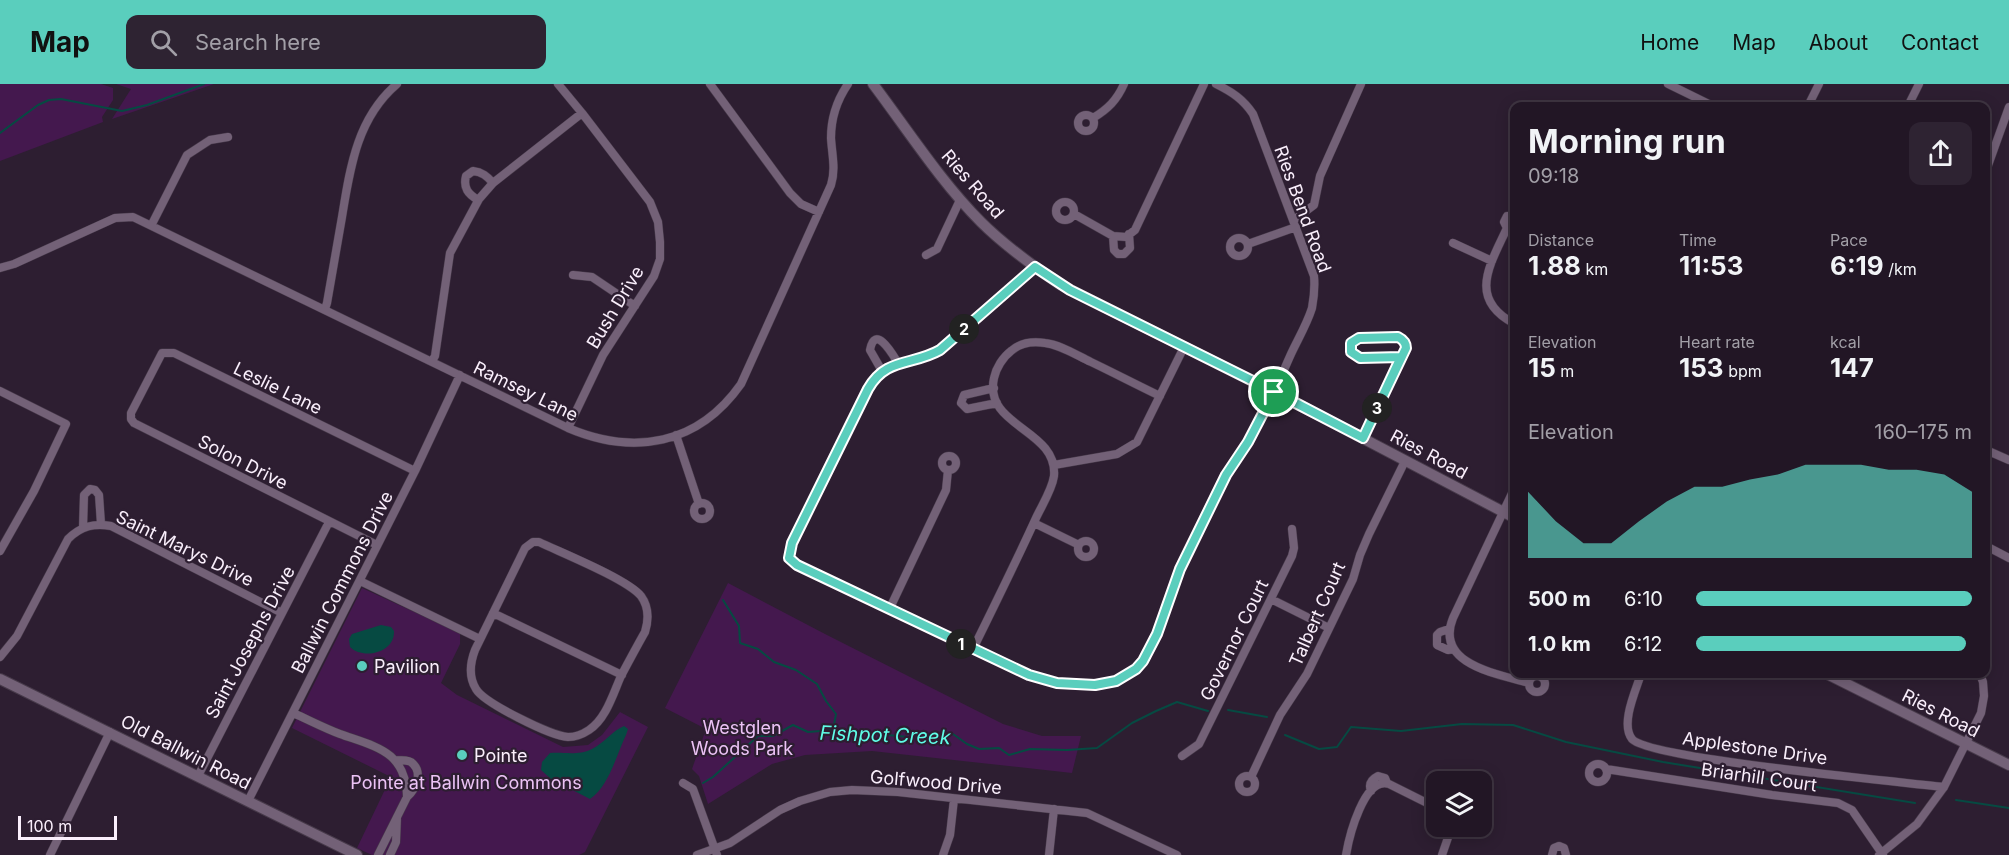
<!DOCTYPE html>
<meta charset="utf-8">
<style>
body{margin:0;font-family:Inter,sans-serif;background:#2e2332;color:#f1f3f6;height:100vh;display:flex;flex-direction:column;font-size:22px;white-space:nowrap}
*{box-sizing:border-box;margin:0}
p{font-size:20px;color:#a29fa7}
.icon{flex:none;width:33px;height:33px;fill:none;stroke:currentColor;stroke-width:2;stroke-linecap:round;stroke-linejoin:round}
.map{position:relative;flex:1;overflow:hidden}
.drawer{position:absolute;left:1510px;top:18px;width:480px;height:576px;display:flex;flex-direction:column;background:#221625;border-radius:12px;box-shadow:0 3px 15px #0003,0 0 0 2px #3f3542}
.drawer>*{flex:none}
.controls{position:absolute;left:1426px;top:687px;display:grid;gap:12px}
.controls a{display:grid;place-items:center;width:66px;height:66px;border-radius:12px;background:#221625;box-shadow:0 3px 15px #0003,0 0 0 2px #3f3542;font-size:30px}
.scale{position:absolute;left:18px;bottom:15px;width:99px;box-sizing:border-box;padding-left:6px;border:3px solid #faeffc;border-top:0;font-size:16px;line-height:21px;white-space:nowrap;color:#faeffc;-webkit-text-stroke:4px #2d1e31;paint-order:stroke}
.pin{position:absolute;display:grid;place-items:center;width:51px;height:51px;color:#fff;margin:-26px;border:3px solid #fff;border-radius:50%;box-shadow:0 2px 6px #0007}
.km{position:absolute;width:30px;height:30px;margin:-15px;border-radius:50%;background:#222;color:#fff;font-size:16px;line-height:30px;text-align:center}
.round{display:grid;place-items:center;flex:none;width:63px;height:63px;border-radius:12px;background:#2e2332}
.summary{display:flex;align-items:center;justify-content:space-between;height:102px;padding:0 18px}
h1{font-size:33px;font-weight:700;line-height:45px}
.figures{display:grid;grid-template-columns:repeat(3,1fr);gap:9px;height:102px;padding:6px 18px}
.figures div{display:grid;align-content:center}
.figures b{font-size:26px;font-weight:700}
.figures small{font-size:16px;font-weight:400}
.figures p{font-size:16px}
.chart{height:168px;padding:12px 18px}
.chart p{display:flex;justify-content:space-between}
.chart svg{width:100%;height:108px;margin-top:6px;fill:#5acebd;opacity:.7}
ul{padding:0 18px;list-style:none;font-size:20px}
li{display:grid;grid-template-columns:96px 72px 1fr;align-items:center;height:45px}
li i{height:15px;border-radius:8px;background:#5acebd}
header{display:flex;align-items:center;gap:36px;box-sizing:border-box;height:84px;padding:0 30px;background:#5acebd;color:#111}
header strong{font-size:28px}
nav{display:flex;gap:33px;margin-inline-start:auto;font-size:21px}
.search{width:420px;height:54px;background:#2e2332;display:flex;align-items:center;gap:15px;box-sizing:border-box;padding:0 21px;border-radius:12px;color:#a29fa7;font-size:22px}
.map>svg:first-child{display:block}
.green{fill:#44184e}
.water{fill:#064a42}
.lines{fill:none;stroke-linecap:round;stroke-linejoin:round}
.stream{stroke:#064a42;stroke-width:2}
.street-casing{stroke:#473a4a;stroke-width:9}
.secondary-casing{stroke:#473a4a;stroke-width:12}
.street{stroke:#736177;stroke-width:8}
.secondary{stroke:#736177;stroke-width:10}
.route-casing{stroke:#fff;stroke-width:12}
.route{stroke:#5acebd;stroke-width:8}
.poi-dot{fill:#5acebd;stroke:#2d1e31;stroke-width:2}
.labels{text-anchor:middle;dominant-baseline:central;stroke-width:4.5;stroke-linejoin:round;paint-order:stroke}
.street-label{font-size:18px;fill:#faeffc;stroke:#2d1e31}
.poi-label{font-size:18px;fill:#faeffc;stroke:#2d1e31;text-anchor:start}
.park-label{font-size:18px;fill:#ecc3f6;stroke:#2d1e31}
.water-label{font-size:20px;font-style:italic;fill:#5ffde7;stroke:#2d1e31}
</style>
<header>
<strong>Map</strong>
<div class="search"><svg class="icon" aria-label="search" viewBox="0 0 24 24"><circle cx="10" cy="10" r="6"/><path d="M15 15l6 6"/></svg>Search here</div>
<nav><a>Home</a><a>Map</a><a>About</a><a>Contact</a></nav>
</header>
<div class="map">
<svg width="2009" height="771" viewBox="0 0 2009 771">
<rect width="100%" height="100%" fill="#2d1e31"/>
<path class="green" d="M0,0H101L113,4V16L102,33L103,38L0,77Z
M116,0H214L112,35L131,5Z
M728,499L825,550L1003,640L1042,652H1081L1072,689L872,667L805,671L772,680L708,720L699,692L692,685L706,645L665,624Z
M362,504L460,549V560L441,599L457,611L563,663L588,661L602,651L620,628L648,643L585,768L579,771H372L357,764L391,693L292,644Z"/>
<path class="water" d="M381,541L391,543L394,547C395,569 363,576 350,563L349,555L352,550Z
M624,642L628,645L626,651C616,672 609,702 590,715L551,695L541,686L542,678L550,669C566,668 577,672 592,665C604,659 612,647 624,642Z"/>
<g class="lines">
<path class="stream" d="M0,49L38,21L49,16L61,15L122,27L147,21L204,0
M723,516L739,542L740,559L758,565L774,578L796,586L817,600L826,617L836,630L833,646
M1228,626L1267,633
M1285,651L1319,665L1337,663L1351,643L1401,647L1462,640L1513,641L1566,658L1663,678L1915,719
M703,699L713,693L758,652H773L793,641L808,648L833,646L909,653L953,650L967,660L979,665L999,664L1009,671L1030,665L1067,666L1097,664L1132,639L1156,627L1177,618L1208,627
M1956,716L2009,724"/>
<defs>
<path id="street" d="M558,0L582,29L650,118L658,138L660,158V175L654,192L603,271L568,344
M710,0L790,109L801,120L819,128
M1668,0L1713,22
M1808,22L1819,0
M1908,22L1919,0
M1078 39a8 8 0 1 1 16 0a8 8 0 1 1-16 0Z
M1093,34C1108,25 1117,16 1124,0
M1986,87L2009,23
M478,116C468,110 463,104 466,92L473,87C482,88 487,92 493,99
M1056 127a9 9 0 1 1 18 0a9 9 0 1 1-18 0Z
M1074,130L1113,152L1126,153L1135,146L1204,0
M1515,132H1507L1504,138L1507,144L1515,143
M1294,136L1314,121L1320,92L1361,0
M152,140L187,71L210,56L228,53
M1507,144C1490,181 1467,215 1515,240
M1113,152L1114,166L1118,170H1124L1130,164L1129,150
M1230 163a9 9 0 1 1 18 0a9 9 0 1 1-18 0Z
M1453,159L1492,177
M1248,160L1296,143
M926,171L937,165L960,116
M1035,183L940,265C912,282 886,273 868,305L792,459L789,474L797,481L1029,590C1063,603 1107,609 1137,583C1162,561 1166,514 1180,484C1195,453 1209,420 1226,390C1233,378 1242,368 1249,356C1266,329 1278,299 1291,270C1298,255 1307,240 1312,224C1314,213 1315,203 1314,192L1253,30C1243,15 1232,8 1216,0
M0,184L14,180L115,134L133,133L568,344C634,372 698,361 741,300L831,101C836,85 832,71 831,54C831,35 837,16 848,0
M573,191L592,193L635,222
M325,225L327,219C332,190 337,161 342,133C350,84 357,34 397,0
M1398,253L1402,255L1406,261L1401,273L1360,274L1354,271L1350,266L1351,259L1355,255Z
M432,277L435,272L450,169L479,115L493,99L582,29
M882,287L870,266C875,239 893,271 898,279
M1986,291V310
M994,304L964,311L961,319L967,325L997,319
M0,307L66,340L34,407L0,467
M676,351L699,420
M1363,354L1401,273
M1986,366L2009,376
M942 379a7 7 0 1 1 14 0a7 7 0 1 1-14 0Z
M1054,381L1117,370L1137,358L1184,263
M1515,403L1453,534C1434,581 1499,590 1529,599
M694 427a8 8 0 1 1 16 0a8 8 0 1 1-16 0Z
M1034,439L1079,461
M83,444L84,411L90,405L95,406L99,411L101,440
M1078 465a8 8 0 1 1 16 0a8 8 0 1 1-16 0Z
M533,458H539C562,469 627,495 641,512C649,523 649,535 645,548C637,562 629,577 621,592C613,610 606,635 589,646C583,650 575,653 568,653C551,652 484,619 476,605C468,592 470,579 475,566L525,464Z
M377,461L134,339L131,335V329L162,269H174L415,387
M1986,462L2009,474
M360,497L480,555
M1271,515L1329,544
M889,526L946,406L948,386
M493,529L622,591
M1449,545L1440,548L1437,551V561L1448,566L1454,565
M973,565C994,522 1016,478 1036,434C1042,421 1052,406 1054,392C1058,345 983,343 994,294C996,284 1003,273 1011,267C1020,259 1032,257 1045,259C1061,261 1076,271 1091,278C1114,289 1137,301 1160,312
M0,573L17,552L68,455C81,442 94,439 111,442L282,529
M1641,590C1636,606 1620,640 1632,655C1649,675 1902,698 1944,703
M1529 600a8 8 0 1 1 16 0a8 8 0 1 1-16 0Z
M293,629C309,636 324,644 340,650C376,663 406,667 407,713L378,771
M1182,672L1199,660L1292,472L1294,464L1292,445
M396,676C401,676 407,676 411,678C424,688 416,705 407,713
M1589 689a9 9 0 1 1 18 0a9 9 0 1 1-18 0Z
M1606,685L1772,711L1838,719L1852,726L1883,771
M1239 700a8 8 0 1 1 16 0a8 8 0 1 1-16 0Z
M198,692L329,438
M1251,693L1280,631L1307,590L1353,495L1360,471L1369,450L1405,377
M683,699L693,705L717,771
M1371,707C1368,699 1372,695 1378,692L1385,694L1387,699
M248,717L415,387L460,291
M1452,747L1461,742
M50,771L110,648
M390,771L396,758L397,733
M697,771L730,759L780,726L800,717L830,708L852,706L898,708L1087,729L1177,771
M943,771L950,751L954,715
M1049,771L1054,725
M1346,771C1349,753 1364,692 1389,700L1437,724
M1442,771L1452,742
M1552,771L1554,764L1559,762L1564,764L1566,771
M1879,771L1917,740L1944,703L1981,629L1984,612L1983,598L1980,590"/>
<path id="secondary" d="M873,0C907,45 941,98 981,138C1005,162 1033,182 1061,201L1282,312L1515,434
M1827,590L2009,681
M0,595L357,771"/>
</defs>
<use href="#street" class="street-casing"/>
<use href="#secondary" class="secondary-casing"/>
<use href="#street" class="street"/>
<use href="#secondary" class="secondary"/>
</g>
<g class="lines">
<defs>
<path id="route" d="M1274,308L1248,358L1226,391L1180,485L1157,550L1143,577L1136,585L1116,597L1095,601L1057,599L1029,591L797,481L789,474L792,459L868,305C886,273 912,282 940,266L1035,183L1070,206L1267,304L1363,354L1401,273L1360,274L1351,268V259L1359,254L1398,253C1402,255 1406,258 1406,264L1363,354L1274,308"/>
</defs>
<use href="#route" class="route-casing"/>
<use href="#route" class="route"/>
</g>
<g class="poi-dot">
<circle cx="362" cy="582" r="6"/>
<circle cx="462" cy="671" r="6"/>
</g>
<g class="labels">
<g class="street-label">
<text transform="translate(973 100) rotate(49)">Ries Road</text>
<text transform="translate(1303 125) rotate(70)">Ries Bend Road</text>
<text transform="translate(615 223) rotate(-59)">Bush Drive</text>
<text transform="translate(278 304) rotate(26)">Leslie Lane</text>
<text transform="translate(526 307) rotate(26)">Ramsey Lane</text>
<text transform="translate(1429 370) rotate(28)">Ries Road</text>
<text transform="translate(243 378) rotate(27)">Solon Drive</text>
<text transform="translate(185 464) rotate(26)">Saint Marys Drive</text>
<text transform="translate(342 498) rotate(-63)">Ballwin Commons Drive</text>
<text transform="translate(1317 530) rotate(-66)">Talbert Court</text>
<text transform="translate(1234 556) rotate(-64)">Governor Court</text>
<text transform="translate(250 558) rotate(-62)">Saint Josephs Drive</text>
<text transform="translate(1941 629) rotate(27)">Ries Road</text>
<text transform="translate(1755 664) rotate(8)">Applestone Drive</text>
<text transform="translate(186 668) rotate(27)">Old Ballwin Road</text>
<text transform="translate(1759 693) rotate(8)">Briarhill Court</text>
<text transform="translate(936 698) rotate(5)">Golfwood Drive</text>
</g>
<g class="poi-label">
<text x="374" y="582">Pavilion</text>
<text x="474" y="671">Pointe</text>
</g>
<g class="park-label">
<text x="742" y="643">Westglen<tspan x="742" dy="21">Woods Park</tspan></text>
<text x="466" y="698">Pointe at Ballwin Commons</text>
</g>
<g class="water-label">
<text transform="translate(885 651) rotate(2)">Fishpot Creek</text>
</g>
</g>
</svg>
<div class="controls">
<a><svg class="icon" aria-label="layers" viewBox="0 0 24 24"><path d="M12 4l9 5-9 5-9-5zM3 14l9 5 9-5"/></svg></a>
</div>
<div class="scale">100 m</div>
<div class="pin" style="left:1274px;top:308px;background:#1e9e55"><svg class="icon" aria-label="arrive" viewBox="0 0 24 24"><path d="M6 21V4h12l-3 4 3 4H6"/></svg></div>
<b class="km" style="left:961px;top:560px">1</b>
<b class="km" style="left:964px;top:245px">2</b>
<b class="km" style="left:1377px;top:324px">3</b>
<section class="drawer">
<div class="summary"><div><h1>Morning run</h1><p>09:18</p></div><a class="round"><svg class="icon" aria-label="share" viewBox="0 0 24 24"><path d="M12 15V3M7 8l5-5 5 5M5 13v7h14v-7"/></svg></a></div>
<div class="figures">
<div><p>Distance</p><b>1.88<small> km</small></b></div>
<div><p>Time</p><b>11:53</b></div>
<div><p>Pace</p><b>6:19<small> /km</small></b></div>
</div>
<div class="figures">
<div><p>Elevation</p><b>15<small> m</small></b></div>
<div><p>Heart rate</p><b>153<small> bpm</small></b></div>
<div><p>kcal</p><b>147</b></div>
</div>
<div class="chart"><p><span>Elevation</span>160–175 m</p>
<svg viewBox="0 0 160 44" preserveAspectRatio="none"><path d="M0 44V17L10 29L20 38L30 38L40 29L50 21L60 15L70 15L80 12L90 10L100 6L110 6L120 6L130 8L140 8L150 10L160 17V44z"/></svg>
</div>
<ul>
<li><b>500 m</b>6:10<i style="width:100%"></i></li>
<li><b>1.0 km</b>6:12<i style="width:98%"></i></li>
</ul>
</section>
</div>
